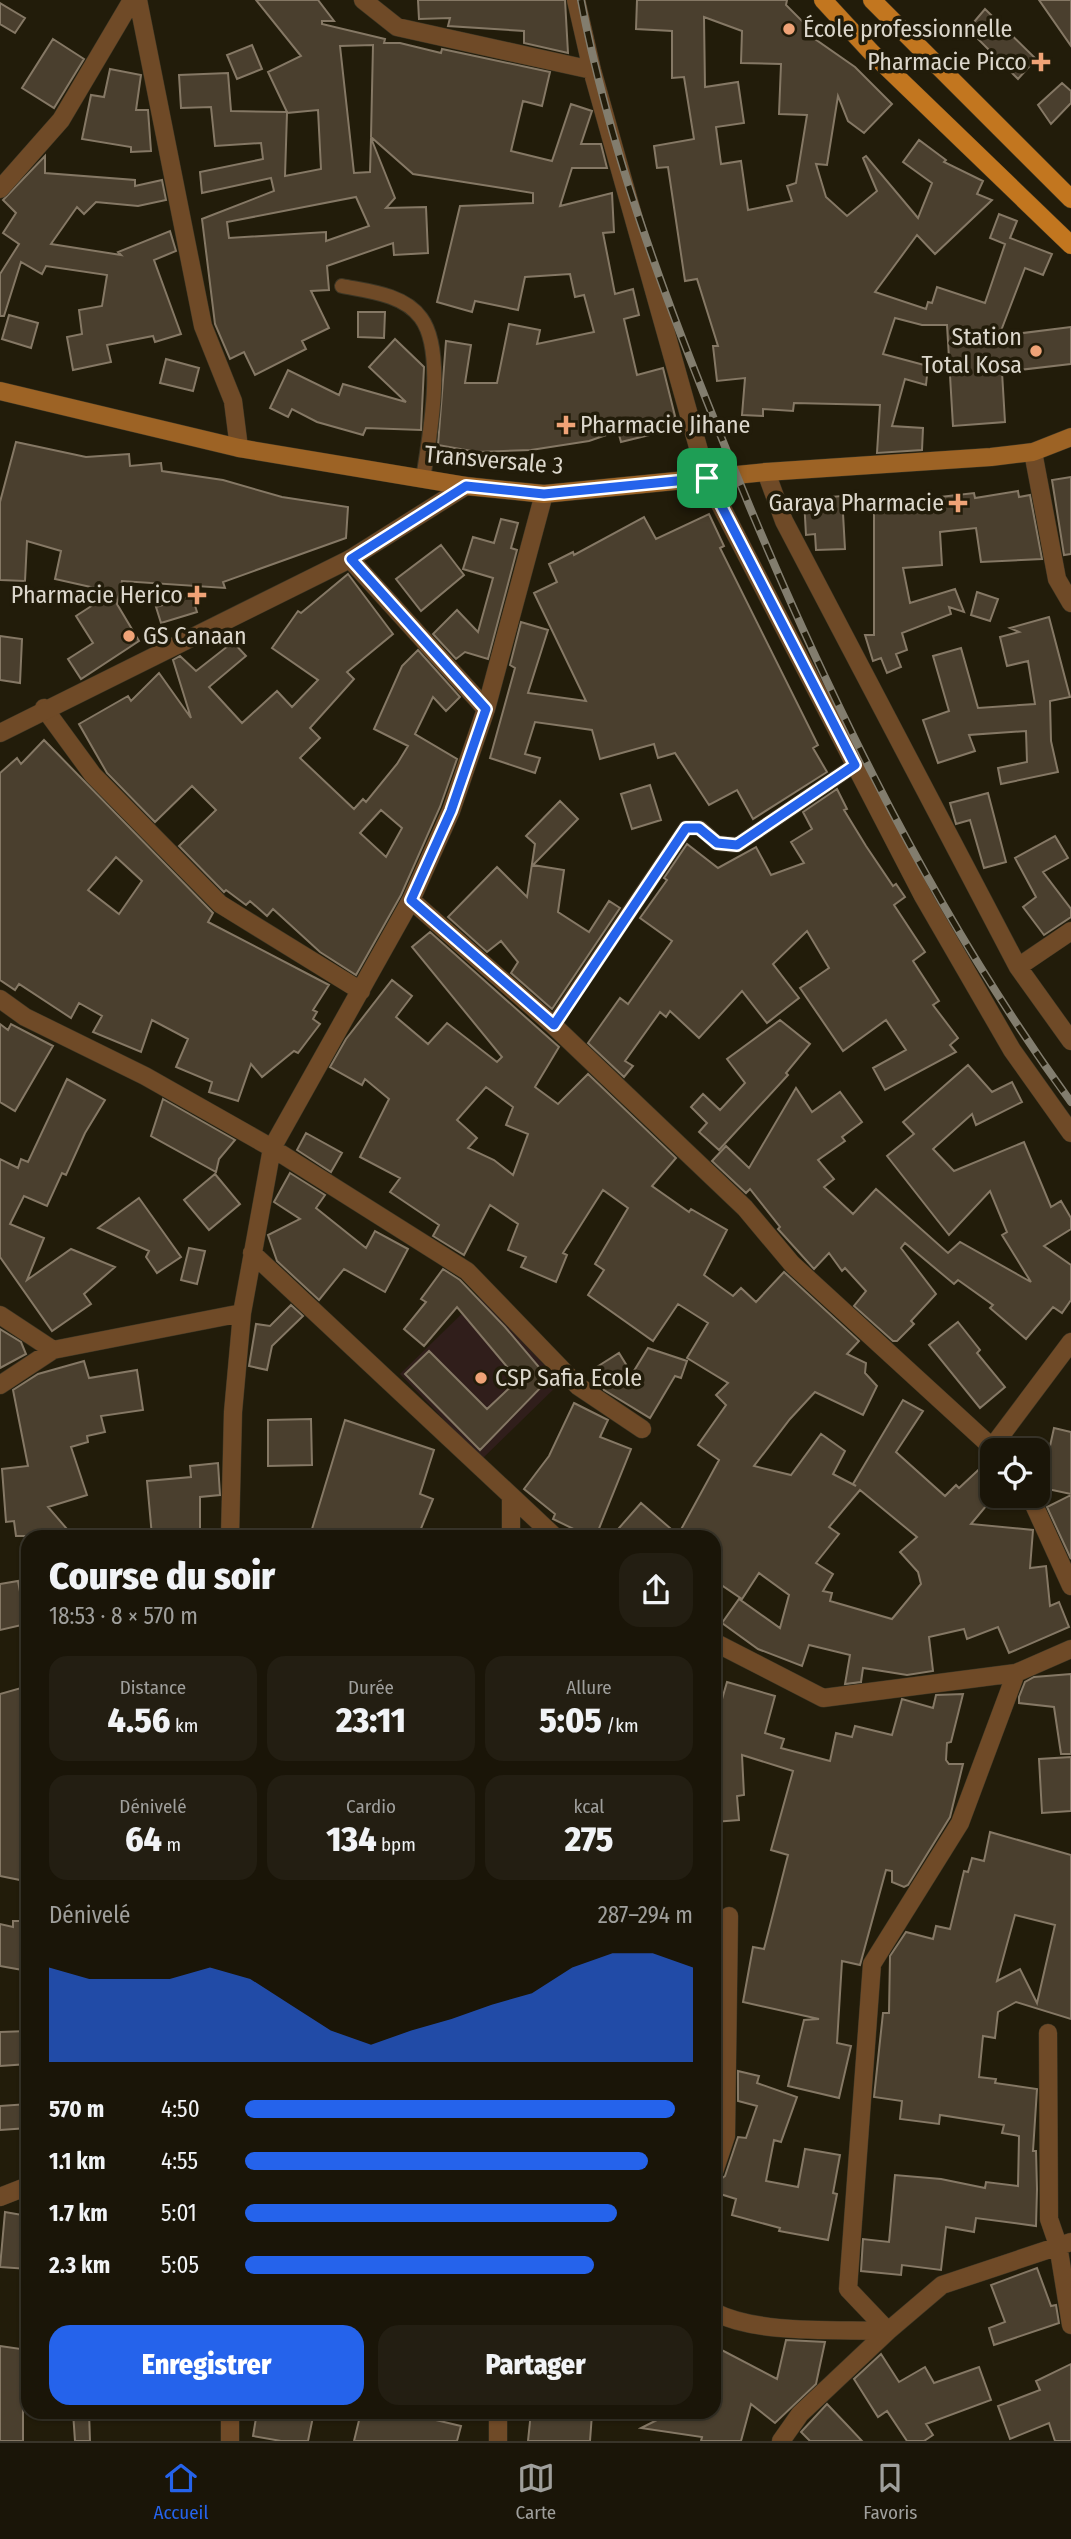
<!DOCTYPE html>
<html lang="fr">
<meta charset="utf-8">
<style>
body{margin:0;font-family:"Fira Sans Condensed",sans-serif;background:#231e12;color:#f1f3f6;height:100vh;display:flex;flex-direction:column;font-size:26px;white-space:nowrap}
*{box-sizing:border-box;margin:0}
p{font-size:23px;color:#9f9f9c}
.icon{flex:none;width:38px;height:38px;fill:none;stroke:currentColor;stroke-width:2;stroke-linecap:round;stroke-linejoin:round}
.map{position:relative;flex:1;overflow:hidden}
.sheet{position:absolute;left:21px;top:1530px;width:700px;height:889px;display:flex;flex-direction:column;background:#1a1508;border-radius:21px;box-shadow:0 2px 5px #0004,0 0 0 2px #383429}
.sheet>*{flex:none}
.buttons{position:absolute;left:980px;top:1438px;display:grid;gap:14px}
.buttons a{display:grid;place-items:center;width:70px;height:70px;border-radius:14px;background:#1a1508;box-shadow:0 2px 5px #0004,0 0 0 2px #383429;font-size:35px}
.pin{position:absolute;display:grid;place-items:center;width:60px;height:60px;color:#fff;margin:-30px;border-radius:14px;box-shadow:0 4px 10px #0006}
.round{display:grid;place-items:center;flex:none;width:74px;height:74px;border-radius:21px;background:#231e12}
.headline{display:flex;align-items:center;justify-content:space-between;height:119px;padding:0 28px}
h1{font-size:38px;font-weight:800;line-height:52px}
.stats{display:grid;grid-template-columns:repeat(3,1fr);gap:10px;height:119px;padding:7px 28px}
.stats div{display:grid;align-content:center;border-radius:18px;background:#231e12;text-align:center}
.stats b{font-size:35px;font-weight:800}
.stats small{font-size:19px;font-weight:400}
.stats p{font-size:19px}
.chart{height:196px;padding:14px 28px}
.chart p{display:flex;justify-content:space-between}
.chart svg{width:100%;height:126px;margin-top:7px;fill:#2563eb;opacity:.7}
.button{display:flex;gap:14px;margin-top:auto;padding:14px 28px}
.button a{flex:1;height:80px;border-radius:21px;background:#2563eb;color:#fff;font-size:28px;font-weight:800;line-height:80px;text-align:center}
.button a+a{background:#231e12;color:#f1f3f6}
ul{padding:0 28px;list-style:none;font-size:23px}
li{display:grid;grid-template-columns:112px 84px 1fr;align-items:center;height:52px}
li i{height:18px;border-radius:9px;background:#2563eb}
.tabs{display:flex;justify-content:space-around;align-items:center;height:98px;border-top:2px solid #383429;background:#1a1508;font-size:19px;color:#9f9f9c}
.tabs a{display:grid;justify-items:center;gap:4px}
.tabs .current{color:#2563eb}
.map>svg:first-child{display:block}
.education{fill:#301e1b}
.building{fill:#4a3f2e;stroke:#857865;stroke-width:2;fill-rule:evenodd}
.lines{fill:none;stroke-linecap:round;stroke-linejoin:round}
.pedestrian-casing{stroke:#3c3625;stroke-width:16}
.minor-casing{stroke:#3c3625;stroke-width:19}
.tertiary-casing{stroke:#3c3625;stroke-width:19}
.secondary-casing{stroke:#3c3625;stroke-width:19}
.primary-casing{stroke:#3c3625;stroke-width:19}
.pedestrian{stroke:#6f4a27;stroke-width:14}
.minor{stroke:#6f4a27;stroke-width:18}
.tertiary{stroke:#6f4a27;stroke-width:18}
.secondary{stroke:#9d6325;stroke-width:18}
.primary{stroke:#c2761f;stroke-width:18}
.rail-casing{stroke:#827d6e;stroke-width:8}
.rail{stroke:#221c0a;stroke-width:5;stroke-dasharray:16;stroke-linecap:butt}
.route-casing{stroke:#fff;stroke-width:14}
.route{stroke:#2563eb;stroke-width:9}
.poi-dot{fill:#efa377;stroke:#221c0a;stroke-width:2.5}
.labels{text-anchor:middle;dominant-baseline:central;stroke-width:7;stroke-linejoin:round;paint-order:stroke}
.poi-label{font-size:24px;fill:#dcd7cc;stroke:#221c0a;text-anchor:start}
.street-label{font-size:24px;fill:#dcd7cc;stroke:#221c0a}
</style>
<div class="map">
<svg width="1071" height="2441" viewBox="0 0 1071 2441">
<rect width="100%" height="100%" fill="#221c0a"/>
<path class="education" d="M479,1297L561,1382L482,1459L400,1374Z"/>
<path class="building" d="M256,0H318L334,21H322V24L385,39L384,43H400L441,53L442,49L550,72L542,106L523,101L511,151L552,161L571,104L592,111L581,144H601L607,168H572L560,206L612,193L614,232L603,233L615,294L633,289L639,315L624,319L637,375L663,368L678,428L621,442L618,431L589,441L531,450L477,452L438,445L446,341L471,345L465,383H497L509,324L540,330L537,344L594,332L584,295L575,297L570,274L525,277L518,310L475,301L472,312L437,302L460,206L533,203V193L413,174L371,137L373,45L340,46L354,173L370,172L371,138L395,198L386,208L426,207L428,253L394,255L393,243L327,266L329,290L311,291L329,328L302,341L306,349L255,375L244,352L230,359L215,324L202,219L274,191L271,178L202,193L200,172L263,159L261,143L215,146L211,107L181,108L179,75L228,73L231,111L287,112L268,72L301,56ZM318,110L321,169L285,176L287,113ZM356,197L369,226L326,241V232L229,238L227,222Z
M418,0H565L568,53L524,43V31L448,26L450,18L419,19Z
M637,0H787L786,5L816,35L815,39L855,67L892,104L864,133L848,121L838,96L827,165L816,164L826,197L847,216L877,191L863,158L866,156L918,218L932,183L903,162L919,140L946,160L944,162L983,181L977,194L992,200L935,254L917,235L875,292L926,309L928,302L932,303L937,287L985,303L1005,244L990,238L999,214L1017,221L1010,238L1052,254L1043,275L1025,268L999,336L1071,327V364L1002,372L1005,422L953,426L947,325H922L895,318L883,354L928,366L926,385L905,379L892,426L923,428L922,450L877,453L880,405L794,403L793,411L763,409V416L742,415L745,378L717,381L713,346H718L697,279L685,281L668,167L657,168L654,146L694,139L684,77L672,78V31L636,29ZM704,17L742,31L741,63L781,64L779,114L807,115L796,183L787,186L792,201L748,210L741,161L721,164L716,127L744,123L738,82L705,87Z
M1039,0H1071V46Z
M0,3L25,18L15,33L0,24Z
M985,9L1036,59L1018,79L968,29Z
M53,39L84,59L54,108L22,88Z
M252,45L262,69L237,79L227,55Z
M110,69L141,75L136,110H148L151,151L131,152V147L82,139L91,95L104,97Z
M1062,83L1071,91V103L1051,124L1038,105Z
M45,156V173L135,180V186L162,180L166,200L138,206L96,202L84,214L77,207L51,244L121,255L118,252L170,231L176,251L154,260L181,334L155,342L153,336L107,345L111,362L73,370L67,337L82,334L79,310L102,306L107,275L46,266L42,274L21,262L4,316H0V274L19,244L3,233L16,213L3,200Z
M358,312H385L384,338L358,337Z
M9,315L38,323L31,348L2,339Z
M395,339L424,367L421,430L366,428L363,435L317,422L292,409L288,417L270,408L288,370L339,395L343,384L406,402L369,367Z
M166,359L199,368L193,391L160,383Z
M16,442L86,457L129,454L130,466L161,463L162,471L223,480L282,497L348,507L346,538L223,582L225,588L122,581L117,604L139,641L81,679L68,659L93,643L76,616L113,592L55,579L61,551L27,541L25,581L0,580V502Z
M1071,477V554L1064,555L1052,480Z
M1018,491L1019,497L1030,495L1042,559L981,562L976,528L940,532L942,565L903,568L910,603L955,589L964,612L949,607L951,614L902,633L907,650L896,654L901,667L887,673L881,658L873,661L865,635H874V502L923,503V499L974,493L975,498Z
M842,496L845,549L816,550L815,534L806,535L804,499Z
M709,514L724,546L720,548L818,745L813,748L827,772L753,819L737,790L709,805L675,753L658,758L654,744L600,759L592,730L535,722L525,754L540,758L535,773L490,758L515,668L510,665L521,622L548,630L528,693L586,701L534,593L557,582L549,564L573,552L574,555L644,517L656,539Z
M501,519L518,523L511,548L517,550L488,659L465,652L456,659L433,634L457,610L478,632L493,578L463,569L473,537L494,543Z
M441,545L464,575L421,611L396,579Z
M348,574L393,634L347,672L354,679L310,728L320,738L300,758L354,809L363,799L366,802L397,764L408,746L374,729L402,666L418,650L460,697L446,711L433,697L415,734L457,759L440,807L401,895L356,975L320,952L273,909L267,916L250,901L246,905L226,890L224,892L179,846L216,810L192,786L155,822L107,773L79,724L128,696L131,701L159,673L191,718L173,660L180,656L196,671L233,642L246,656L209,687L242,723L277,691L292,707L318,680L272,648L298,611L301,613ZM381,810L402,828L386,857L360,833Z
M977,592L998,599L990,621L971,615Z
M192,596L197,612L161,623L156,607Z
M1049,617L1070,697L1050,701L1051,741L1058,772L1001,784L998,768L1027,762L1026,731L969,735L975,751L938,763L923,720L949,711L933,656L961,648L978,708L1035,704L1028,661L1007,666L1000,637L1019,632L1010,628Z
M0,636L22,639L20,683L0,680Z
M44,740L213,913L208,922L329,985L313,1010L317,1012L313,1019L320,1024L298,1053L294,1051L262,1077L251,1064L238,1101L209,1092L212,1082L176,1067L188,1039L152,1020L141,1052L93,1032L102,1016L79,1003L71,1018L19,984L15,990L0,980V773L17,758L21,764ZM116,857L142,881L119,914L88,890Z
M650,785L661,820L632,829L621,794Z
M837,789L847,809L844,810L866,846L893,886L896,884L905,897L894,905L925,952L913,961L939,1001L933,1005L958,1038L950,1045L956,1052L885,1090L873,1068L906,1050L886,1020L843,1051L800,988L829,968L807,931L773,964L799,998L767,1023L742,991L699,1038L670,1011L666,1017L660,1012L625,1061L633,1066L624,1077L588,1043L620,998L628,1004L672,941L640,918L667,880L664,878L687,844L718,868L756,847L771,875L804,863L791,842L812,829L803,812Z
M988,793L1006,862L984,868L970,820L956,824L950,803Z
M560,801L578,819L533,865L564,870L558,912L589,932L609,901L620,908L552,1009L511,973L518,962L501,941L487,952L448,917L497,867L527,897L535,844L526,836Z
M1055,836L1068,858L1043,872L1071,909V917L1044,935L1023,907L1036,897L1015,858Z
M430,932L559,1047L535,1087L558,1104L588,1074L676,1158L652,1186L689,1212L691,1209L727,1230L704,1275L733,1296L741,1288L756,1302L784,1272L859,1341L847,1354L866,1363L865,1373L877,1386L863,1415L815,1392L790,1419L754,1466L791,1475L821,1434L845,1451L833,1474L856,1486L853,1484L903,1400L923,1411L896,1452L945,1496L956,1485L959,1488L989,1460L992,1462V1499L971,1524L1033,1530L1030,1568L1046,1566L1050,1606L1059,1602L1069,1627L1009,1653L998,1627L967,1639L964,1629L929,1637L933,1671L907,1675L863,1668L861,1682L845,1684L850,1655L809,1645L802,1666L758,1649L722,1623L739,1599L780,1628L789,1595L759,1573L742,1599L714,1580V1536H612L641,1503L678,1535L719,1460L698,1445L726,1405L716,1395L728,1383L687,1358L708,1323L678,1304L653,1341L588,1295L604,1270L595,1264L628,1208L603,1190L563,1253L567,1255L556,1282L521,1267L526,1257L508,1250L518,1224L490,1205L464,1255L433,1236L439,1225L390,1192L400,1178L360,1157L389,1099L365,1079L362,1085L330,1067L346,1039L392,980L412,996L396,1017L428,1044L447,1023L497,1062L502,1057L412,947ZM486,1087L513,1107L506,1125L528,1134L513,1175L494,1160L468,1148L477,1138L457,1120ZM860,1490L917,1537L900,1552L918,1572L921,1584L892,1619L830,1601L832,1593L823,1591L833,1574L816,1563L839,1534L829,1527Z
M780,1020L810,1044L786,1073L788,1075L719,1150L699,1132L707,1123L691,1107L703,1094L720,1110L745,1083L727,1059Z
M0,1024L8,1030L11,1024L53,1046L15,1111L0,1102Z
M968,1065L992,1092L1012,1082L1022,1102L976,1125L972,1114L933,1149L954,1171L1024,1142L1051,1207L1061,1201L1071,1218V1229L1044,1246L1071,1265V1300L1062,1313L1053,1307L1026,1339L990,1308L993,1305L958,1280L954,1284L905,1243L901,1248L936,1294L911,1321L914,1324L897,1341H893L854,1306L866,1291L845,1268L842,1271L829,1253L814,1269L778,1229L780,1227L750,1189L746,1193L712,1161L726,1146L749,1168L796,1088L812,1112L840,1092L862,1122L842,1137L845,1141L818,1160L834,1179L824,1187L853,1214L876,1189L948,1253L960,1242L1031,1282L1002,1235L1007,1232L990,1191L949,1235L887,1156L914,1134L903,1122Z
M67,1079L105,1100L85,1133L66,1175L62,1173L47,1206L24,1196L10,1224L44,1238L27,1280L71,1249L115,1267L84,1294L91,1304L52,1331L0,1257V1159L18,1168L21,1159L28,1162Z
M163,1099L235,1140L219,1159L216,1172L151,1136Z
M306,1133L342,1153L331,1172L297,1150Z
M290,1173L325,1195L316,1208L366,1248L375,1231L408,1249L385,1292L344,1269L319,1300L277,1261L268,1235L300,1219L274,1202Z
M215,1174L240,1204L209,1230L184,1200Z
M139,1198L181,1257L157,1273L146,1257L149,1251L98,1228Z
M189,1248L205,1251L197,1284L181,1280Z
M443,1269L460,1280L505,1327L549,1379L480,1450L405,1374L429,1351L487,1409L518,1380L457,1307L424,1346L404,1329L426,1302L421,1299Z
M291,1305L303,1316L272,1346L267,1370L249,1366L256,1324L270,1326Z
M958,1322L980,1350L977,1353L1005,1387L980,1408L929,1345Z
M0,1329L21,1342L26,1354L0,1368Z
M648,1348L687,1361L681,1378L675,1376L650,1418L604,1390L592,1370L619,1353L632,1374Z
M84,1361L89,1378L137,1370L143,1410L101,1416L105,1432L87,1436L88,1442L71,1447L87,1495L48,1507L73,1536H16L14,1521L6,1522L2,1469L28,1466L13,1390L38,1374Z
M574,1403L608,1420L600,1437L631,1449L596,1536H588L553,1519L555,1514L524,1489L549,1456Z
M311,1419L312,1465L268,1466V1420Z
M345,1420L434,1450L420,1494L433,1499L418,1536H334L312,1529Z
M1054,1428L1071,1432V1494L1038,1487L1046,1446H1050Z
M218,1463L220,1495L200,1497V1536H152L147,1481L191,1477L190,1466Z
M1071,1495V1559L1047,1507Z
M18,1581L26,1624L0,1630V1584Z
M1071,1674V1754H1061L1054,1707L1019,1703V1697L1025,1682L1034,1677Z
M727,1682L775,1696L765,1733L784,1739L781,1748L830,1761L836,1733L852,1737L855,1726L892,1735L902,1699L933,1708L936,1695L963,1694L951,1742L947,1743L946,1760L949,1764H963L950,1817L908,1885L904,1887L892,1882V1871L886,1870L860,1965L842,1961L837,2043L851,2046L839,2098L788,2086L804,2020L819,2019L743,2002L753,1947L764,1949L788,1855L771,1850L793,1771L742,1755L744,1795L737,1796L739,1820L714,1822V1727Z
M28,1686V1823L24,1839L28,1844L20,1880L0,1876V1694Z
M1071,1757V1811L1042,1813L1039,1759Z
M990,1832L1071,1855V2019L1016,2002L998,2012L995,2038L983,2036L979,2077L996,2079L995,2083L1037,2089L1033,2151H1036L1037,2189L1036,2226L976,2218L974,2232L946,2227L941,2270L902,2265L901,2275L861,2271L863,2239L889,2242L895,2175L941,2179L985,2188L986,2182L1018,2186L1019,2136L1002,2133L1004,2125L940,2115L939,2124L900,2119L902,2101L874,2097L883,2013H889L890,1956L906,1932L933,1939L936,1926L950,1929L964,1871L968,1872L972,1858L984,1861ZM1015,1915L1055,1925L1037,2003L1020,1969L997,1981Z
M13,1921H28V1971L0,1966V1924L13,1927Z
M28,2031V2064L0,2066V2032Z
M738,2071L759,2076L757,2083L797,2097L781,2142L774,2140L766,2181L798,2187L805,2149L840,2155L833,2193L837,2194L828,2240L779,2231L780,2228L732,2215L736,2199L714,2192L716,2183L725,2176L738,2137L746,2138L757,2106L738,2101Z
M28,2104V2128L0,2130V2106Z
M5,2212L28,2216V2269L0,2267Z
M1037,2268L1051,2306L1056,2305L1059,2323L994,2345L989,2328L1005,2322L991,2285Z
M786,2340L825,2342L816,2384L775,2423L751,2404L741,2441H701L702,2437L641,2428L663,2417L664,2412H714V2346L777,2379Z
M0,2346L28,2350V2387H23V2441H0Z
M881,2354L899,2382L925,2367L934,2383L979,2367L991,2400L926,2424L933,2435L924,2441H907L887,2411L878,2417L854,2379Z
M1071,2364V2441H1055L1049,2423L1010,2439L998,2406L1040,2390L1036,2381Z
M827,2404L848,2426L862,2441H810L801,2432Z
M73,2412H89L90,2441H75Z
M257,2412H314L308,2441H281L253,2436Z
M361,2412H402L461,2426L457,2441H354Z
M531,2412L592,2414L590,2441H528Z"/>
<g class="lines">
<defs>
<path id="pedestrian" d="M342,286C367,291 404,294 421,318C446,352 429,439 423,479
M553,1025L686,828H700L717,843L737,845L855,765"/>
<path id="minor" d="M138,0L203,326L233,401L239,448
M363,0L397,27L592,70
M576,0L592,70L707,479L923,896L1012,1050L1071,1133
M0,189L61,120L132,0
M1033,452L1057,579L1071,603
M766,472L784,521L1018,967L1071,1041
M350,559L486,709
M44,708L93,775L220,904L361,991
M411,900L553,1025L745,1208L792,1264L996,1451
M1018,967L1071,931
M0,999L25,1017L145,1076L272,1148L467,1271L578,1386L642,1429
M252,1253L554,1536
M0,1315L53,1350
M0,1385L53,1350L242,1313
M993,1446L1071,1342
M1030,1496L1071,1586
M230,1536L233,1412L242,1313L272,1148L411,900L451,811L486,709L544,494
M511,1536V1498
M714,1642L823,1698L1016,1673L1071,1649
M1048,2033L1049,2219L1058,2245L1071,2325
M714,2172L726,2136L729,1916
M0,2197L28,2186
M714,2312C759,2335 837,2329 888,2331
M888,2331L848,2289L872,1964L960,1823L1016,1673
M230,2412V2441
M498,2441V2412
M781,2441L800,2414L888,2331L942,2285L1071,2242"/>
<path id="tertiary" d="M0,733L350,559L466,486"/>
<path id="secondary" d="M0,391L239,448L466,486L544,494L766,472L991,457L1033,452L1071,437"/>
<path id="primary" d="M823,0L872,53L1071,245
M872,0L1071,199"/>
</defs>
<use href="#pedestrian" class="pedestrian-casing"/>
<use href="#minor" class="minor-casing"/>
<use href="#tertiary" class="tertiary-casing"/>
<use href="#secondary" class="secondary-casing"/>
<use href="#primary" class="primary-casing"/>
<use href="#pedestrian" class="pedestrian"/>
<use href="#minor" class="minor"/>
<use href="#tertiary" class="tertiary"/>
<use href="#secondary" class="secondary"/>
<use href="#primary" class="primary"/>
<defs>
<path id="rail" d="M581,0C609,147 662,291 718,429C810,660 924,901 1071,1102"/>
</defs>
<use href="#rail" class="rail-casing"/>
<use href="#rail" class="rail"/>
</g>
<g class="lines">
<defs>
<path id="route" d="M707,478L855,765L737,845L717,843L699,828H686L554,1025L411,900L451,811L486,709L351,559L466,486L544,494Z"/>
</defs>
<use href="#route" class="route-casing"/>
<use href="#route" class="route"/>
</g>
<g class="poi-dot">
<circle cx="789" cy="29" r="7"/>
<path d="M1037.5 51.5h7v7h7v7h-7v7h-7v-7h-7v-7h7z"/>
<circle cx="1036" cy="351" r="7"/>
<path d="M562.5 414.5h7v7h7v7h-7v7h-7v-7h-7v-7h7z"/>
<path d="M954.5 492.5h7v7h7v7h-7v7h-7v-7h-7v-7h7z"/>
<path d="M193.5 584.5h7v7h7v7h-7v7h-7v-7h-7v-7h7z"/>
<circle cx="129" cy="636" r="7"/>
<circle cx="481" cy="1378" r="7"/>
</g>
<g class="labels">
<g class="poi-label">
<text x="803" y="29">École professionnelle</text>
<text x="1027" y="62" text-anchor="end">Pharmacie Picco</text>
<text x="1022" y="337" text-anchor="end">Station<tspan x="1022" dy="28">Total Kosa</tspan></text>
<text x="580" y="425">Pharmacie Jihane</text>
<text x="944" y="503" text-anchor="end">Garaya Pharmacie</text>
<text x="183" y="595" text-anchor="end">Pharmacie Herico</text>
<text x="143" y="636">GS Canaan</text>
<text x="495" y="1378">CSP Safia Ecole</text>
</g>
<g class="street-label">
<text transform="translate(494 460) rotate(5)">Transversale 3</text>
</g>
</g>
</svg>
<div class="buttons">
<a><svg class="icon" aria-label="locate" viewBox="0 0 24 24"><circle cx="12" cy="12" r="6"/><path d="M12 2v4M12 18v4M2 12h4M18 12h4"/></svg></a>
</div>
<div class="pin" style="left:707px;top:478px;background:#1e9e55"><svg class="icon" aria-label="arrive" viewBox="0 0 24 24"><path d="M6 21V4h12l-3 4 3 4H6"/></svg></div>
<section class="sheet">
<div class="headline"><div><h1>Course du soir</h1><p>18:53 · 8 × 570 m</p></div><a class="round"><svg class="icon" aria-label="share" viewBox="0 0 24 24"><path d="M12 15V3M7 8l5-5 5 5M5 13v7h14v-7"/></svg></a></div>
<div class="stats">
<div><p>Distance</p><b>4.56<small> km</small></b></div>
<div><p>Durée</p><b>23:11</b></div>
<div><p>Allure</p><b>5:05<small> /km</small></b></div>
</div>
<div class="stats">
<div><p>Dénivelé</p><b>64<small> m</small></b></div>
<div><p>Cardio</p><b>134<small> bpm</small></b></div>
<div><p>kcal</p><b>275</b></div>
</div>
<div class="chart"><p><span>Dénivelé</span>287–294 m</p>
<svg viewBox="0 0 160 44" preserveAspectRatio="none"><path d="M0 44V11L10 15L20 15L30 15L40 11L50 15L60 24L70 33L80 38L90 33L100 29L110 24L120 20L130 11L140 6L150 6L160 11V44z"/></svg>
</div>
<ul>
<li><b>570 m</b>4:50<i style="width:96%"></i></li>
<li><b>1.1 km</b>4:55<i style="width:90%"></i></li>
<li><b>1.7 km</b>5:01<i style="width:83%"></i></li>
<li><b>2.3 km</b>5:05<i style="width:78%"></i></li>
</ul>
<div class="button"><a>Enregistrer</a><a>Partager</a></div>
</section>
</div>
<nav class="tabs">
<a class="current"><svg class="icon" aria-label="home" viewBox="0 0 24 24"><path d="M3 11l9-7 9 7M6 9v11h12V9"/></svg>Accueil</a>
<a><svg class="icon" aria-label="map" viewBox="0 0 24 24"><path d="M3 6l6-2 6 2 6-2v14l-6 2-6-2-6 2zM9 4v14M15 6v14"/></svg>Carte</a>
<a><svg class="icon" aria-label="saved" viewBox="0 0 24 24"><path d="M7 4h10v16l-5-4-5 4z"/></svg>Favoris</a>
</nav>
